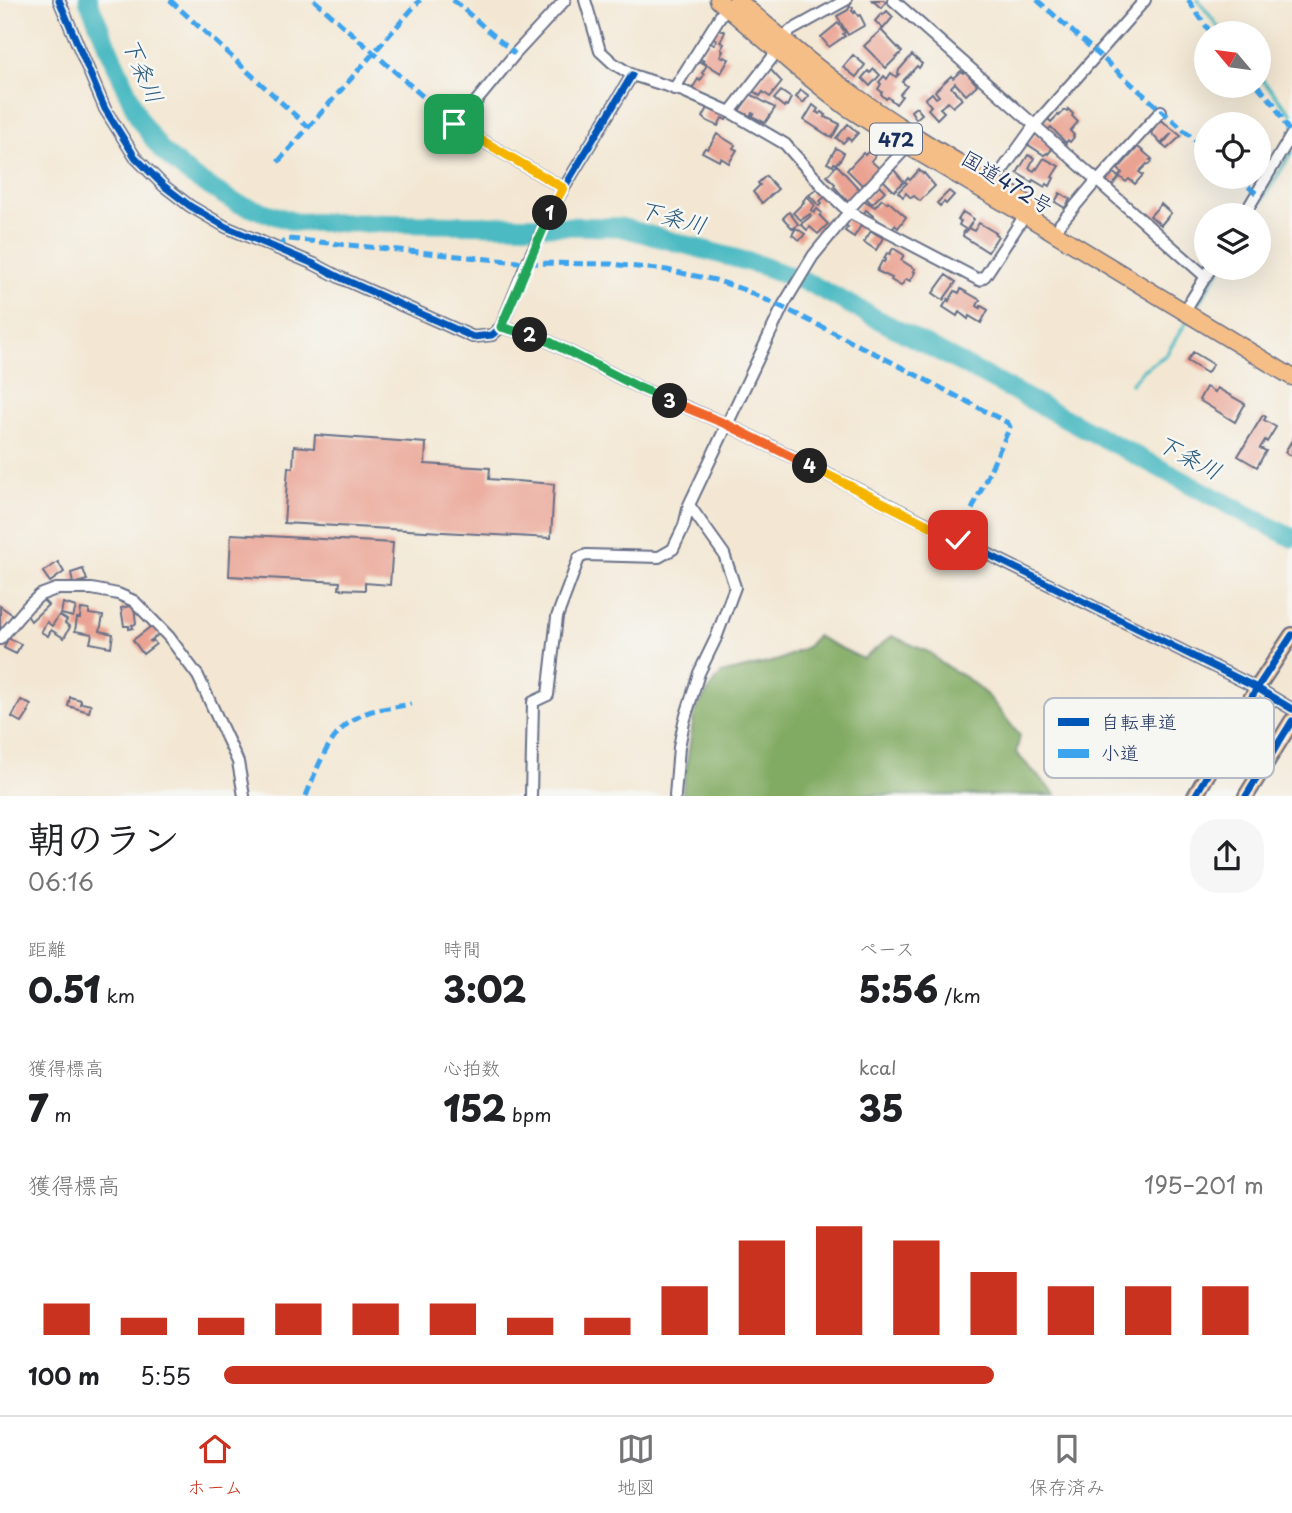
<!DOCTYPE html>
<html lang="ja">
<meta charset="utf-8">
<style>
body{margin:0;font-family:"Playpen Sans","Klee One",sans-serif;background:#f6f6f6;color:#202124;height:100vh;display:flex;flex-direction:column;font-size:26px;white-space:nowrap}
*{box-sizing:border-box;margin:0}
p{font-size:23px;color:#757577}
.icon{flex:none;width:38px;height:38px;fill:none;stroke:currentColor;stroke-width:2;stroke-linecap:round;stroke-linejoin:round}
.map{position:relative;height:796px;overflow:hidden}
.details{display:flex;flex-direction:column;background:#fff;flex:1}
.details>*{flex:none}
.needle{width:46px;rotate:299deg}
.fabs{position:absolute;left:1194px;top:21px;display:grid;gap:14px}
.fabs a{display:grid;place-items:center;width:77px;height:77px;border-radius:50%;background:#fff;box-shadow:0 7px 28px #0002;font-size:35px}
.pin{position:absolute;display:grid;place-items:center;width:60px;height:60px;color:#fff;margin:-30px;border-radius:14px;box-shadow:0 4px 10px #0006}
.km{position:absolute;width:35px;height:35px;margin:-18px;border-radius:50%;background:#222;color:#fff;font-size:19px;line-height:35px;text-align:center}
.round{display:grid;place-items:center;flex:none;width:74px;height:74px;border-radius:28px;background:#f6f6f6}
.overview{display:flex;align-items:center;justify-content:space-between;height:119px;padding:0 28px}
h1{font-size:38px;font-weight:800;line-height:52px}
.metrics{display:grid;grid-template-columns:repeat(3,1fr);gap:10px;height:119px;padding:7px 28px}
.metrics div{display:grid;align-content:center}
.metrics b{font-size:35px;font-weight:800}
.metrics small{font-size:19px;font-weight:400}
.metrics p{font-size:19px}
.chart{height:196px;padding:14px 28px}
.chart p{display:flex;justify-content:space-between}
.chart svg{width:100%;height:126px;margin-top:7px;stroke:#c8321e;stroke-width:6}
ul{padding:0 28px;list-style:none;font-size:23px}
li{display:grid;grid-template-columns:112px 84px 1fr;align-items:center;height:52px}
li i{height:18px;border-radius:9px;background:#c8321e}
.dock{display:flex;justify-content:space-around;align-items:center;height:98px;border-top:2px solid #e0e0e0;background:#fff;font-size:19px;color:#757577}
.dock a{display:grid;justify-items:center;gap:4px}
.dock .on{color:#c8321e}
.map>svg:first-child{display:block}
.forest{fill:#81aa62;stroke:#4e6c60;stroke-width:2}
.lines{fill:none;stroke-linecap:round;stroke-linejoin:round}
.stream{stroke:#4bbac2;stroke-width:3.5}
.river{stroke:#4bbac2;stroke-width:19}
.building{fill:#eaa393}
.minor-casing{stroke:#676f87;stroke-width:14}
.major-casing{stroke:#676f87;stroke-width:18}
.highway-casing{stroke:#676f87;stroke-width:19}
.minor{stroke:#fff;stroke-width:10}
.major{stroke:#f6be87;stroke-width:14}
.highway{stroke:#f6be87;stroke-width:16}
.quiet{stroke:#3da3ed;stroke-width:5;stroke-dasharray:10 5;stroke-linecap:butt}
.cycleway-casing{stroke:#f6f6f2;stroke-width:11}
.cycleway{stroke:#0057b8;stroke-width:7}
.split-1-casing{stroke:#fff;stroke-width:14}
.split-2-casing{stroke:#fff;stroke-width:14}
.split-3-casing{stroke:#fff;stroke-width:14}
.split-4-casing{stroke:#fff;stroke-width:14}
.split-5-casing{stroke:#fff;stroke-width:14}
.split-1{stroke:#f5b400;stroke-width:9}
.split-2{stroke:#22a559;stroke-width:9}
.split-3{stroke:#22a559;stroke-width:9}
.split-4{stroke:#f0652b;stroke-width:9}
.split-5{stroke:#f5b400;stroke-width:9}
.labels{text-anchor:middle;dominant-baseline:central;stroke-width:5;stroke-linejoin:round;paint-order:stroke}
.shield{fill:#f6f6f2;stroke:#5d6b8a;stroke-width:2}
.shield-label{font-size:19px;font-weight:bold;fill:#1b2f5e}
.street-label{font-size:21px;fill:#1b2f5e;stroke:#f6f6f2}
.water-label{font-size:23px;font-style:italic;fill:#29597c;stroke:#f6f6f2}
.key{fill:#f6f6f2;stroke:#b4bac6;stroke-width:2}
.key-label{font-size:19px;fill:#1b2f5e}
</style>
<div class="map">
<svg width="1292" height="796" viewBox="0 0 1292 796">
<rect width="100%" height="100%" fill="#f6f6f2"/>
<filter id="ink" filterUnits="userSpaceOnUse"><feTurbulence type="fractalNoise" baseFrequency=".0143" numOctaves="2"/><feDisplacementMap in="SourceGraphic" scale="14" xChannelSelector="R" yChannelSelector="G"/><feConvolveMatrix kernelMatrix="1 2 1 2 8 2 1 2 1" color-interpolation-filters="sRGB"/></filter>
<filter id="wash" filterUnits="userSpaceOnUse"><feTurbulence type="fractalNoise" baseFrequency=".00686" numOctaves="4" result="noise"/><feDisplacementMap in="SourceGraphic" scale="28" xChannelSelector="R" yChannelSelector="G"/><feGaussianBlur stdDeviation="1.57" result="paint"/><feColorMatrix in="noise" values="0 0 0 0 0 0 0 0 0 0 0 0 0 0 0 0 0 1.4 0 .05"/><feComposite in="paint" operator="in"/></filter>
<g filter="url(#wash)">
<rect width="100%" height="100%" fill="#f3e7d3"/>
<path class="forest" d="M816,636L863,659L892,636L931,653L941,663L968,679L989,697L1020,736L1016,753L1056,795H682L695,710L721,674L779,660L807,647Z"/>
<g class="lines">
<path class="stream" d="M1198,0L1223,33
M1258,75L1292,114
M1253,215L1292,152
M1193,311L1221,268
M1131,384L1143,370L1166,355L1187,321"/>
<path class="river" d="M88,0L140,121L162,151L190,175L236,203L295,222L620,227L760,265L811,284L1292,538"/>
</g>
<g id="blocks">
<path class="building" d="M872,0H884L886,2L881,8Z
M850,6L853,8L852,11L854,13L855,11L858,16L860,15L865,25L848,35L837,16L848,10Z
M887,11L893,17L883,29L875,21L882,13L883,15Z
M838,23L845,32L843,34L845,36L829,47L821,37Z
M718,28L725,32L720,42L724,44L721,49L723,51L720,56L729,59L721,73L703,62L704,61L699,58L709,42L714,45L717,40L712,37Z
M881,30L902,52L886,68L864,46Z
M853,55L865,65L856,77L843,67Z
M912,55L922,64L919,68L917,66L902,82L907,86L900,94L902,96L896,104L888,97L886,99L881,94L882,92L878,89L881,84L879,82L884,76L887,79L891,73L896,77L899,74L898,73L899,70Z
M697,60L707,65L702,73L704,75L700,81L698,79L692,89L683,83Z
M770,69L782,82L770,97L763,92L760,96L752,90Z
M874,69L880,75L870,86L862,78L868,71L870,73Z
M961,71L963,73L965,71L977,85L966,95L955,83L951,87L962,99L953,107L948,102L940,108L944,112L937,119L928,109L931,106L925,99L932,93L936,98L939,96L935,91L951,76L953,78Z
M801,90L809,96L803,103L796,97Z
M781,91L791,98L787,106L785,105L784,107L774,99Z
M750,94L775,108L765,123L752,116L754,114L752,113L750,116L739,111Z
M813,105L818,109L816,112L820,114L821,112L826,115L825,117L840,124L832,138L804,120Z
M709,106L729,116L726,120L722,118L718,126L707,121L703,117Z
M916,107L922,114L916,119L911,111Z
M1068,109L1073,114L1072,116L1078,122L1070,131L1074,135L1073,136L1074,137L1070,142L1068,140L1066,143L1051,127L1048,130L1041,124L1047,118L1051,122L1058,115L1059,116L1065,110L1067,111Z
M1160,119L1181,136L1167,149L1162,145L1172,133L1161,144L1151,133L1155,128L1153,126Z
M848,124L858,133L851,141L848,138L843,143L836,138Z
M717,134L735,145L733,148L737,150L729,163L721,158L719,161L702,152L705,148L708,149Z
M1036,134L1053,148L1048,154L1047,153L1044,155L1027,144Z
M1138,147L1152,159L1150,160L1152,161L1149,165L1147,164L1139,172L1143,175L1135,184L1129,179L1126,182L1119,176L1122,173L1118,169Z
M836,148L844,153L839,162L838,161L836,164L834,163L833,166L827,163Z
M869,151L875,156L871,161L880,169L863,186L847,170L863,153L865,155Z
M1028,155L1034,158L1029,168L1034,171L1036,168L1037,169L1044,158L1059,166L1052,177L1054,178L1050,186L1047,184L1045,187L1033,180L1032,182L1017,173Z
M837,165L860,190L848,202L834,186L835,184L827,176Z
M894,170L904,182L894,191L883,180Z
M919,170L923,174L924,173L935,186L920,201L914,196L911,198L906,193L903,197L898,192L907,183L905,182L908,178L910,180Z
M1112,171L1119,178L1112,186L1105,179Z
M766,176L778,189L762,203L753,192L760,185L758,183Z
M879,185L885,191L872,204L866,198Z
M820,186L827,195L820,201L822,203L819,206L809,195Z
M949,191L954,195L946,204L944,202L940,206L937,203Z
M1060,193L1070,199L1065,208L1055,202Z
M807,196L815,206L811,210L814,213L817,209L822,213L820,216L828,224L818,234L810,227L807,230L801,224L811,216L810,214L801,220L793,213L804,202L803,201Z
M882,199L887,203L888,201L906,217L898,228L895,225L891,231L866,210L863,214L856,209L863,200L875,207Z
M1161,204L1171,213L1161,225L1150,216Z
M789,212L798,224L793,229L783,218Z
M963,212L974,219L968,228L974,231L979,223L996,233L995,234L998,236L988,252L963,236L964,231L966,232L967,230L959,225L961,221L958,220Z
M849,217L862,224L854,237L845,231L848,227L844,224Z
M796,228L805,234L800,240L792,235Z
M871,231L883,238L876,250L864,242Z
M893,248L904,255L901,260L915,269L913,271L915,272L910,281L906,279L901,286L891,280L892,278L877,271L882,261L884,262L886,259L884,258L887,253L890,254Z
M946,275L956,282L943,300L933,293Z
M961,289L980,300L977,306L980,308L981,306L988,310L981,323L969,316L968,319L959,312L957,316L943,307L948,299L949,301L955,291L959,293Z
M1193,352L1213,364L1207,373L1187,361Z
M1206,387L1215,392L1217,388L1245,404L1235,422L1199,400Z
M1263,415L1266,417L1264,420L1276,427L1267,442L1265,440L1260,448L1266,451L1257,467L1238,456Z
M315,435L426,443L425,464L490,468L489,479L554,484L551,538L284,523L288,467L293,468L294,446L314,448Z
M1292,440V456L1285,452Z
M231,534L393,543L390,585L365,583V590L339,589L340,582L229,576Z
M58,562L64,572L50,582L43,572Z
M83,569L87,580L73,584L71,573Z
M42,599L48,605L31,621L26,614Z
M63,603L76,607L73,617L61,614Z
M134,605L136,624L132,625L133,628L129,629V626H124L121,608Z
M0,606L13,615L0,633Z
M81,609L89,610V614L103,616L100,631L113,634L111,647L90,643L92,634L75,631L77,618H80Z
M59,615L67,620L65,623L70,627L64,638L51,630L48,636L41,632L47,622L52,626Z
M153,625L159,634L150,641L151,642L153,640L156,644L143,654L133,640Z
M8,638L21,644L16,654L4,648Z
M70,697L81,700L80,704L82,703L91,705L89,712L68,706Z
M21,700L31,705L28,711L29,712L22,723L12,717Z"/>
</g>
</g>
<g filter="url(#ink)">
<use href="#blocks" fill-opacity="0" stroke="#676f87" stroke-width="2"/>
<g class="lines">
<defs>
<path id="minor" d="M59,0L105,109L135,157L164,186L190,206L226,227L314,264L341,278L473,337L492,335L501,327L527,263L555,203L632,75
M585,0L600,51L613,63L632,75L683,91L730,112L785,144L824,188L849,212L979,280L985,276L1025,215
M893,0L1206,277
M674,89L726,7
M730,112L772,58L790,31L846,0
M1097,182L1161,111
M993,183L1034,126L1145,0
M563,188L454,124L474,104L515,54L565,0
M848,210L908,146
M1244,215L1292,134
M1060,224L1096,181
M1184,312L1211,268
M501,327L542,338L640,388L726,424L1257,688L1292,709
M0,639L28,606L40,595L56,589H92L118,594L134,601L169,637L198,676L238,762L244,796
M531,796L533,702L548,695L557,617L579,558L586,555L659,557L673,549L684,526L689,505L784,304L813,256L849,212
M675,796L679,747L684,722L699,673L716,638L735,587L724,554L689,505"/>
<path id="major" d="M1195,796L1257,688L1292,635
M1246,796L1292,721"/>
<path id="highway" d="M718,0L796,67L845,106L896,139L1025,215L1292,377
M737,0C773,30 808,62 846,89C905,133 970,169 1033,207"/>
</defs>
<use href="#minor" class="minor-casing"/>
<use href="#major" class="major-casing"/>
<use href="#highway" class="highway-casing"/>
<use href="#minor" class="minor"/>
<use href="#major" class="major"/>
<use href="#highway" class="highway"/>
<path class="quiet" d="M170,0L308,127
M314,0L454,124
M453,0L515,54
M1037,0L1206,150
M1188,0L1211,33
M1258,86L1274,104L1291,135
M278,162L420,0
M1237,177L1257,194
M279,249L283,242L288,239L527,263L610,264L667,270L715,280L742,289L782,307L878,355L1008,423L1010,427L958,540
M306,796C320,761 332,723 372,711C384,708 398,707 411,704"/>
<defs>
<path id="cycleway" d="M59,0L105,109L135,157L164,186L190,206L226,227L314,264L341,278L473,337L492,335L501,327L527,263L555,203L632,75
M501,327L542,338L640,388L726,424L1257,688L1292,709
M1195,796L1257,688L1292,635
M1246,796L1292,721"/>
</defs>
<use href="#cycleway" class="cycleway-casing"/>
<use href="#cycleway" class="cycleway"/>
</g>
</g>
<g class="lines" filter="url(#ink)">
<defs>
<path id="split-1" d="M454,124L563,188L550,213"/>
<path id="split-2" d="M530,335L501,327L550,213"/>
<path id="split-3" d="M530,335L542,338L640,388L670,401"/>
<path id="split-4" d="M670,401L726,424L810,466"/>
<path id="split-5" d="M810,466L958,540"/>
</defs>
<use href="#split-1" class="split-1-casing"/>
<use href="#split-2" class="split-2-casing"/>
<use href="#split-3" class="split-3-casing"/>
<use href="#split-4" class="split-4-casing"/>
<use href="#split-5" class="split-5-casing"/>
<use href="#split-1" class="split-1"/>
<use href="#split-2" class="split-2"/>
<use href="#split-3" class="split-3"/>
<use href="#split-4" class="split-4"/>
<use href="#split-5" class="split-5"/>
</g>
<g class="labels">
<rect class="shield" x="870" y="123.5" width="52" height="31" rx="5"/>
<g class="shield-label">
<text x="896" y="139">472</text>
</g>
<g class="street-label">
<text transform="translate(1008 181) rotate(31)">国道472号</text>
</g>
<g class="water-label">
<text transform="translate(144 70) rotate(67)">下条川</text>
<text transform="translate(673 216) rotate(15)">下条川</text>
<text transform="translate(1190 456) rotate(28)">下条川</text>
</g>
</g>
<rect x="1044" y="698" width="230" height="80" rx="10" class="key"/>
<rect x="1058" y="718" width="31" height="8" fill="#0057b8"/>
<rect x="1058" y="749" width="31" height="9" fill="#3da3ed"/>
<g class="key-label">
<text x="1101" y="729">自転車道</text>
<text x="1101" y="760">小道</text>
</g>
</svg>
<div class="fabs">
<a><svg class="needle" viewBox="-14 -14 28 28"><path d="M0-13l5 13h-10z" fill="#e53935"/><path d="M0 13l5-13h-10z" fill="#757577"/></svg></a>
<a><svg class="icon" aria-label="locate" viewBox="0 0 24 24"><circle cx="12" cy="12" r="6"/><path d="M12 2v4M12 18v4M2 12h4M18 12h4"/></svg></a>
<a><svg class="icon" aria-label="layers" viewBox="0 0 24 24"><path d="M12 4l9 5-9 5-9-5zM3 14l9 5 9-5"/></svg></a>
</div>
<div class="pin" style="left:454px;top:124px;background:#1e9e55"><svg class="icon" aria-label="arrive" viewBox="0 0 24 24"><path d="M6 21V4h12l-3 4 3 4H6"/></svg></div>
<div class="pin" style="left:958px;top:540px;background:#d93025"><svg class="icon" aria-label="check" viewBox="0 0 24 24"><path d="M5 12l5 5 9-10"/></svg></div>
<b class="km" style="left:550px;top:213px">1</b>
<b class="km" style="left:530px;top:335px">2</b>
<b class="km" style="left:670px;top:401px">3</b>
<b class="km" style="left:810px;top:466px">4</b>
</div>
<section class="details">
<div class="overview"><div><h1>朝のラン</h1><p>06:16</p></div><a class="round"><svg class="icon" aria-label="share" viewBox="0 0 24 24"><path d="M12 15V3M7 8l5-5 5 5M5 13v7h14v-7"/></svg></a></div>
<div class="metrics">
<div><p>距離</p><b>0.51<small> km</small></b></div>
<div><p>時間</p><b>3:02</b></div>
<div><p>ペース</p><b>5:56<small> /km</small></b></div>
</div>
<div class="metrics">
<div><p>獲得標高</p><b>7<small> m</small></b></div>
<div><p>心拍数</p><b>152<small> bpm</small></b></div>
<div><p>kcal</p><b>35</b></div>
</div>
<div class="chart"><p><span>獲得標高</span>195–201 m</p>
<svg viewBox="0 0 160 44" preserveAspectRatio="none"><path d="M5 44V33M15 44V38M25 44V38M35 44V33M45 44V33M55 44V33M65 44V38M75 44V38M85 44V27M95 44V11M105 44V6M115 44V11M125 44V22M135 44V27M145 44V27M155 44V27"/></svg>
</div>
<ul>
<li><b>100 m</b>5:55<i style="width:74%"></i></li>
</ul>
</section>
<nav class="dock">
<a class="on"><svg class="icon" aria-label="home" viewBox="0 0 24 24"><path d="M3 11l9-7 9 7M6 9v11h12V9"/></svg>ホーム</a>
<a><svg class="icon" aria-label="map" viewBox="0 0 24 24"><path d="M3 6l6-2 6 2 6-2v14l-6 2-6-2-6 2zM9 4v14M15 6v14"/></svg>地図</a>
<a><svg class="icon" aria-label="saved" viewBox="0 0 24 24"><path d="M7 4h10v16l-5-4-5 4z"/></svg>保存済み</a>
</nav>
